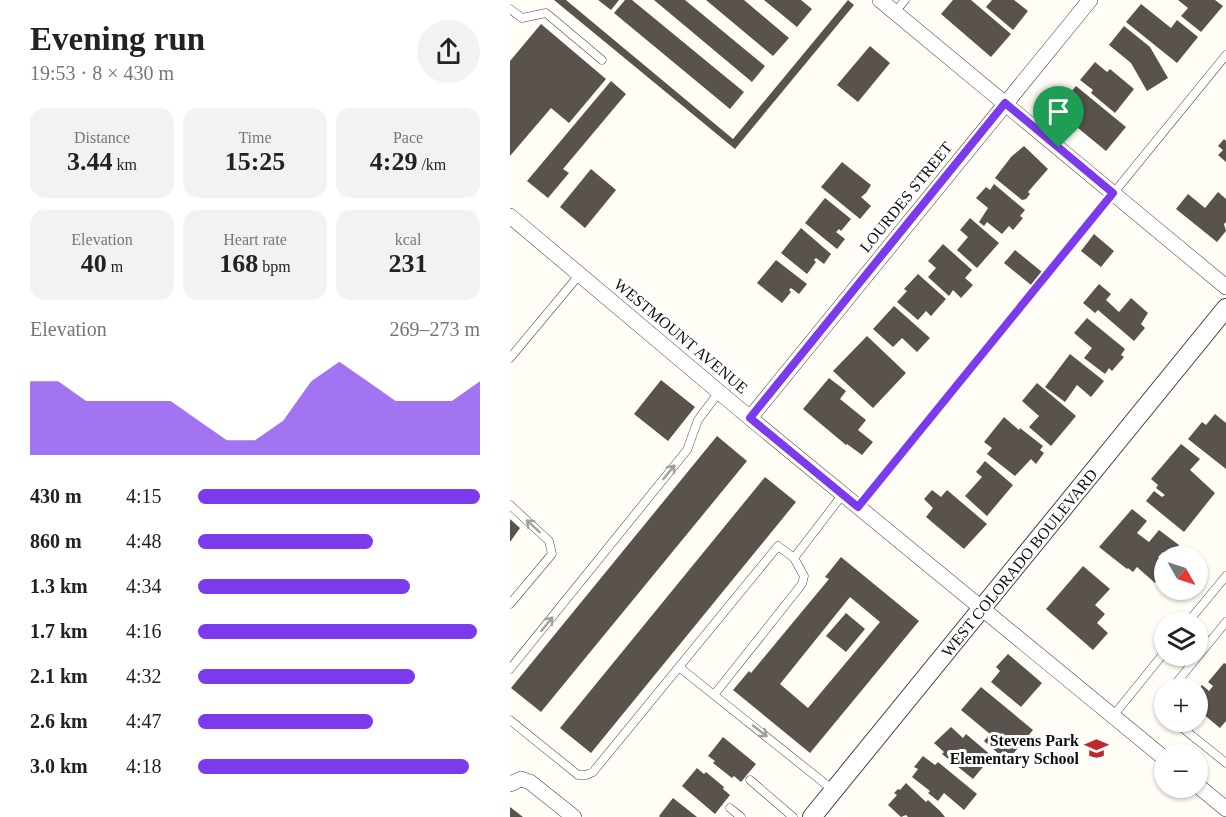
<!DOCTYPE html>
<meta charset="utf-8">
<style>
body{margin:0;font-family:Georgia,serif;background:#f2f2f2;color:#222;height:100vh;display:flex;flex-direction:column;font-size:22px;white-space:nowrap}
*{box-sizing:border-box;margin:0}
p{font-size:20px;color:#767676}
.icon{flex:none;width:33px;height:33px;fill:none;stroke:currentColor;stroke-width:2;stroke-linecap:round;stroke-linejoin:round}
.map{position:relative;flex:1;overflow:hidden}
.details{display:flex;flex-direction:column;background:#fff;width:510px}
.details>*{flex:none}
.needle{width:39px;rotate:129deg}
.tools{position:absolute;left:644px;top:546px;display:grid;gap:12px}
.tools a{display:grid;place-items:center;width:54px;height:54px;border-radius:50%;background:#fff;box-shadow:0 2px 4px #0004;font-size:30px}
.pin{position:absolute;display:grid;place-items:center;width:51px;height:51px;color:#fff;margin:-62px -26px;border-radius:50% 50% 50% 0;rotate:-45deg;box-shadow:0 0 6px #0007}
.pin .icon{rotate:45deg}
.round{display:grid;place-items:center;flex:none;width:63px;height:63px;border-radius:32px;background:#f2f2f2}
.head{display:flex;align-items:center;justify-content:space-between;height:102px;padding:0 30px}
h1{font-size:33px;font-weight:800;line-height:45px}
.figures{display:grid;grid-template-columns:repeat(3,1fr);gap:9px;height:102px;padding:6px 30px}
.figures div{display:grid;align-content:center;border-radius:15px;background:#f2f2f2;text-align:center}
.figures b{font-size:26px;font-weight:800}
.figures small{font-size:16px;font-weight:400}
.figures p{font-size:16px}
.chart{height:168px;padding:12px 30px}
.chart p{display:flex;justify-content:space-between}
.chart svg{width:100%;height:108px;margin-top:6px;fill:#7c3aed;opacity:.7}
ul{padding:0 30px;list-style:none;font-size:20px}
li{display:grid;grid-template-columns:96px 72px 1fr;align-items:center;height:45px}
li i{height:15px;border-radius:8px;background:#7c3aed}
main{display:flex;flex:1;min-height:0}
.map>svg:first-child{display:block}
.building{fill:#5a524d;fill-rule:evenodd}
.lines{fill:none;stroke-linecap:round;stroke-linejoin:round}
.service-casing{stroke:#444;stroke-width:9}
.minor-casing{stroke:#444;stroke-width:16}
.tertiary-casing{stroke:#444;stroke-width:20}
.service{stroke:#fff;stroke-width:8}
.minor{stroke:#fff;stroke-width:15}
.tertiary{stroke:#fff;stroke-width:18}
.oneway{stroke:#a0a0a0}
.route-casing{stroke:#fff;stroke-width:12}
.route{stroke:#7c3aed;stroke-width:8}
.labels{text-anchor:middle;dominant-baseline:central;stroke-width:6;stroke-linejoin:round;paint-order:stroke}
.street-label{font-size:16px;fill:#111;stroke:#fff}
.poi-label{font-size:16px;font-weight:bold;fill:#111;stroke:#fff;text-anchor:end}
</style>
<main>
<section class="details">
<div class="head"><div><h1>Evening run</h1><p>19:53 · 8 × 430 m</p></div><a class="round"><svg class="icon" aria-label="share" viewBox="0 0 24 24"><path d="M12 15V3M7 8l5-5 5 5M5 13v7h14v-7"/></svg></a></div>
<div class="figures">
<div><p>Distance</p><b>3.44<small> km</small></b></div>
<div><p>Time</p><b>15:25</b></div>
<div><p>Pace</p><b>4:29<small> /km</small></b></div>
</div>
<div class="figures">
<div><p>Elevation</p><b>40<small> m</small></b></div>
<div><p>Heart rate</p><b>168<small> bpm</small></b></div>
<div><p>kcal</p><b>231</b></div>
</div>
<div class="chart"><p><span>Elevation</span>269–273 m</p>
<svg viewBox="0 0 160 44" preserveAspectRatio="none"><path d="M0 44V14L10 14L20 22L30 22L40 22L50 22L60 30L70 38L80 38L90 30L100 14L110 6L120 14L130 22L140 22L150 22L160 14V44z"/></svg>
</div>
<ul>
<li><b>430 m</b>4:15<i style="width:100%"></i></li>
<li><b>860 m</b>4:48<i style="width:62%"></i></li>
<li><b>1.3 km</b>4:34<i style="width:75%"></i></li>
<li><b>1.7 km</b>4:16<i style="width:99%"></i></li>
<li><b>2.1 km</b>4:32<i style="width:77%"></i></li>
<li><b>2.6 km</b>4:47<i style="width:62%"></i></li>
<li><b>3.0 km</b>4:18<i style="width:96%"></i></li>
</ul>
</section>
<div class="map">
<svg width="716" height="817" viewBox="0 0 716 817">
<rect width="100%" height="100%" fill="#fffdf5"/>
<path class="building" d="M44,0H56L223,139L338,0L344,5L225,149Z
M88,0H109L101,10Z
M115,0H122L234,92L220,109L104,13Z
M144,0H175L255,66L242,82Z
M196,0H234L279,38L263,56Z
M254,0H291L302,9L287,27Z
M443,0H461L501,34L481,57L431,14Z
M482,0H504L518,11L503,30L476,7Z
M668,0H705L713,6L691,32L671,16L678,8Z
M631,4L661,28L667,20L688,37L667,63L616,22Z
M31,24L96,79L59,123L41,108L0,156V61Z
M614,26L640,47L658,78L637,91L621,63L599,45Z
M360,46L380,63L348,102L327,85Z
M585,62L597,72L600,69L624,89L605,113L581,93L583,90L570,80Z
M101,81L116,94L53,169L59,173L38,198L17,181Z
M566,86L616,127L596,151L546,110Z
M714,139L716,141V162L708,155L713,150L708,146Z
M514,146L538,169L518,192L520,194L516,199L512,200L485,178L501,157Z
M332,162L361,185L356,193L351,197L361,206L350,219L311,187Z
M81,169L106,190L75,228L50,207Z
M484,184L515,210L510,216L513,218L503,230L499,226L492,234L477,222L474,226L469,222L478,208L466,198L476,187L480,190Z
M708,192L716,199V222L714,224L716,231L707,242L666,209L678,194L695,208Z
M315,198L341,219L331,231L329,229L326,232L335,239L327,249L295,223Z
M460,218L489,243L467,268L447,250L458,237L450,230Z
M291,228L321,254L314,264L306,258L304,260L306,262L297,274L271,253Z
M584,234L604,251L591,267L571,251Z
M433,244L462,270L455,278L463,285L451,298L443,290L439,296L418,277L426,268L418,261Z
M505,250L532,272L521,285L494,263Z
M266,260L297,284L289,294L281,288L279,290L281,292L272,303L247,283Z
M408,274L436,299L421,316L416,311L408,320L387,302L397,291L394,289Z
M589,284L601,294L596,300L609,312L621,298L638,313L631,324L635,328L624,341L588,310L585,313L573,303Z
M384,306L420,338L407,352L392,338L383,347L363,329Z
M577,318L615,349L611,355L614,357L602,371L599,368L595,374L574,358L582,348L564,333Z
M357,336L396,373L363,408L323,371Z
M560,354L594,381L581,397L567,385L555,402L535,387Z
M319,378L336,391L330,399L356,420L348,430L363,442L352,455L337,444L336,445L293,409Z
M151,380L185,407L158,441L124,414Z
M527,383L566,416L541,446L519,427L529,416L512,401Z
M705,414L716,423V469L678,439L692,422L696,425Z
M494,417L509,430L510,428L533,446L530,450L534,453L526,464L521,459L505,476L477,454L482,448L474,442Z
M207,436L237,461L31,712L1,688Z
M671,444L690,459L680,470L705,493L674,532L636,501L644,491L652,497L655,495L646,488L648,485L641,479Z
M475,461L503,485L477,516L455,496L472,477L466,472Z
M255,477L286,502L81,753L50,728Z
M422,490L431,497L437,490L477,524L454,549L416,517L423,508L414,499Z
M622,509L637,521L627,533L639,542L649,530L669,545L659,556L653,552L648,557L654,562V572L645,583L627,567L623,572L618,568L617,569L589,547Z
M0,519L10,528L0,542Z
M331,557L409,621L300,753L223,690L239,671L241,673L319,579L315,577ZM340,597L370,622L298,708L270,684Z
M573,566L600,589L585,605L595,614L587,623L598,633L583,650L536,609Z
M336,613L355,629L336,652L316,636Z
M498,654L532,683L511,707L481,682L490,671L486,667Z
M714,663L716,664V721L710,728L687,709V702L691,697L687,691L692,685L699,691L703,686L698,682Z
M471,687L523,730L497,761L474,741L480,734L451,710Z
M441,727L453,738L456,734L482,756L463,779L432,754L434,752L424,743Z
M213,737L246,764L231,782L224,776L222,778L203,763L205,761L198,756Z
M413,756L425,765L428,762L467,794L454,810L434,793L428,801L418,793L420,791L402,777L408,769L404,767Z
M187,768L194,774L196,772L214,787L213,789L220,795L205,814L172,786Z
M396,783L416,802L418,800L430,811L435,817H398L396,815L391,817L378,805L387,795L384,793L388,789L390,790Z
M163,798L187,817H150L149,816Z
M0,807L13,817H0Z"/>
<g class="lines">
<defs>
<path id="service" d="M0,9L12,18L36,13L92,60
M385,12L395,0
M0,358L70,274
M0,505L39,541L42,554L0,604
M348,507L716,55
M678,622L716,576
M169,667L323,790
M0,669L177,450L188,420L209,392
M662,688L716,622
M204,695L292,584L294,576L284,558
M603,716L654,653
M0,720L68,775H76L83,772L268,546L284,558L333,494
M665,722L716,763
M240,780L283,817
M220,808L231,817"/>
<path id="minor" d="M370,0L716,287
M0,216L240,418L654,758
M240,418L580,0
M0,784L11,779L20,782L64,817
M687,785L716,809"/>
<g id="tertiary">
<path id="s1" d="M302,817L716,308"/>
</g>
</defs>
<use href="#service" class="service-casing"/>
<use href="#minor" class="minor-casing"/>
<use href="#tertiary" class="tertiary-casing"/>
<use href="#service" class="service"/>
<use href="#minor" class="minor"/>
<use href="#tertiary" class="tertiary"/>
</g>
<defs><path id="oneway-shaft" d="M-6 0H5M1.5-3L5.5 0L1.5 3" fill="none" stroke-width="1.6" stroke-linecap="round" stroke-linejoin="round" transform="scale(1.5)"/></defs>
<g class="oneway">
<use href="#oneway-shaft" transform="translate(159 472) rotate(-51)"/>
<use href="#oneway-shaft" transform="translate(23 526) rotate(-138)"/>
<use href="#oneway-shaft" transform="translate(37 624) rotate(-51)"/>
<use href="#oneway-shaft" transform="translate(250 731) rotate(38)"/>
</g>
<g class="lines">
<defs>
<path id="route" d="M495,103L603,193L348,507L240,418Z"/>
</defs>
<use href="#route" class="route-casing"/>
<use href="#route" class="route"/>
</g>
<defs>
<symbol id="school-bare" viewBox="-9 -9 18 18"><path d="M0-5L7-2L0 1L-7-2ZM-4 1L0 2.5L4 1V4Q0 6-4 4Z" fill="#c4262e" stroke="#fff" stroke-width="2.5" paint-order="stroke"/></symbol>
</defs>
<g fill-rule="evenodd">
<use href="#school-bare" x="570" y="732" width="33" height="33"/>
</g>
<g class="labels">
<g class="street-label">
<text transform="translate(396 197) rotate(-51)">LOURDES STREET</text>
<text transform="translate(171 336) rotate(40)">WESTMOUNT AVENUE</text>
<text stroke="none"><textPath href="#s1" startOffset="328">WEST COLORADO BOULEVARD</textPath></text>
</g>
<g class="poi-label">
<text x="569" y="740">Stevens Park<tspan x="569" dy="18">Elementary School</tspan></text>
</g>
</g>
</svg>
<div class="tools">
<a><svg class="needle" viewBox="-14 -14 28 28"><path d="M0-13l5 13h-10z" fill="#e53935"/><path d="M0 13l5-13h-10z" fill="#767676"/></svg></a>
<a><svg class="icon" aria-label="layers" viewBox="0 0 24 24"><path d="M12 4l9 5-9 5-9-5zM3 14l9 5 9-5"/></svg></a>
<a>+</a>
<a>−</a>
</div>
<div class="pin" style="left:549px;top:148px;background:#1e9e55"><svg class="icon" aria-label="arrive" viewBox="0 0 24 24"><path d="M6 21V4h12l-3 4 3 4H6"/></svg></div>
</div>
</main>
